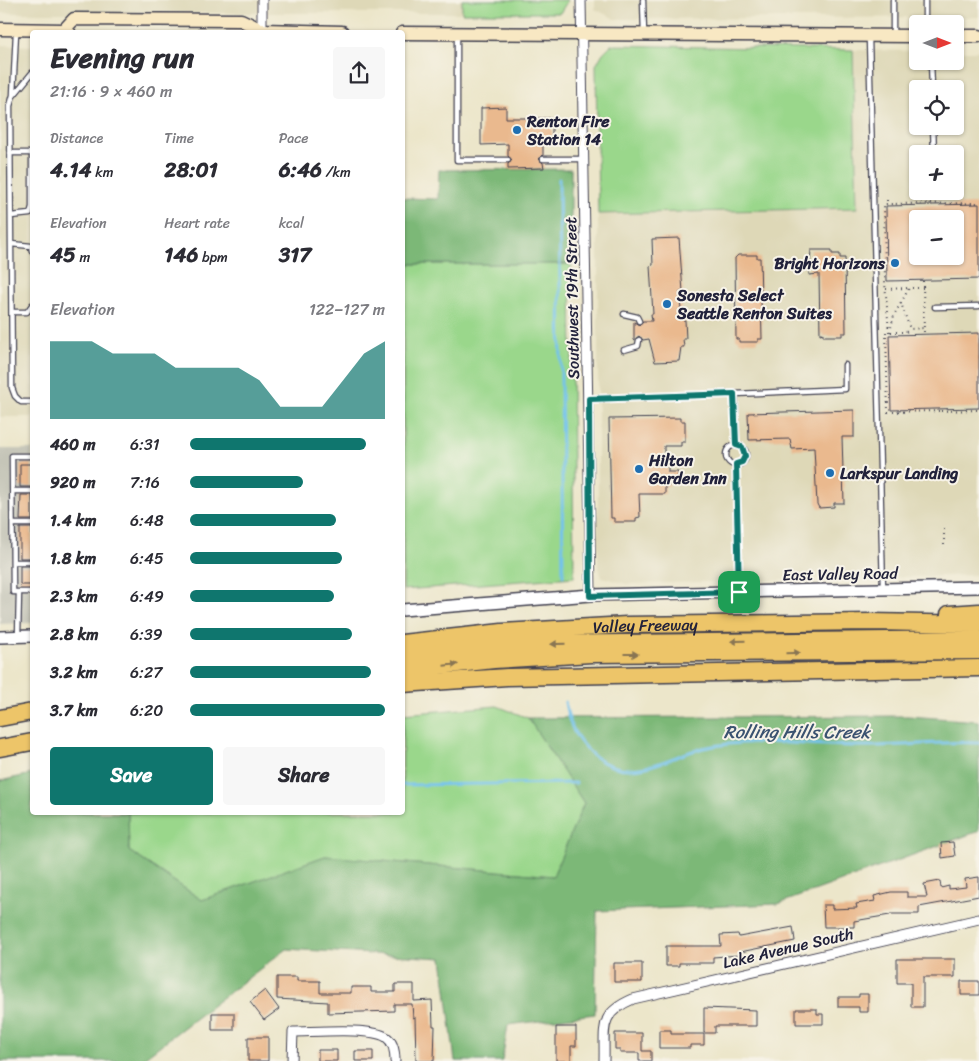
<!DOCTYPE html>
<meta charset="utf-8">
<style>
body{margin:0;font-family:Sriracha,sans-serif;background:#f7f7f7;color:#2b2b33;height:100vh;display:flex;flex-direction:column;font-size:19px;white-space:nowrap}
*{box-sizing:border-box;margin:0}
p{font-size:16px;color:#7c7c81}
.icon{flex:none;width:28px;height:28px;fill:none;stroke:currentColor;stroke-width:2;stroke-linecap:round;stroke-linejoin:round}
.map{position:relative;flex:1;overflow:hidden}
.panel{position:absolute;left:30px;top:30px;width:375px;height:785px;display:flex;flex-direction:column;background:#fff;border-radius:5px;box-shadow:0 1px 4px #0004}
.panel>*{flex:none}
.needle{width:32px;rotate:90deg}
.fabs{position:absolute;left:909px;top:15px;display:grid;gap:10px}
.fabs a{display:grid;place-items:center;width:55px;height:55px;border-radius:5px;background:#fff;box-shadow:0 1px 4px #0004;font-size:25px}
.pin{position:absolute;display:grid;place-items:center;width:42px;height:42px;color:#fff;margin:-21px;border-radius:10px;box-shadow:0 2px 8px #0006}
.round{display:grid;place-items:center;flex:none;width:52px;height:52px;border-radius:5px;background:#f7f7f7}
.head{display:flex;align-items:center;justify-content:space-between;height:85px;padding:0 20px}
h1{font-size:28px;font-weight:700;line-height:38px}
.stats{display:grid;grid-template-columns:repeat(3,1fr);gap:8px;height:85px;padding:5px 20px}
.stats div{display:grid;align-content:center}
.stats b{font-size:21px;font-weight:700}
.stats small{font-size:14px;font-weight:400}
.stats p{font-size:14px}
.chart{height:140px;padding:10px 20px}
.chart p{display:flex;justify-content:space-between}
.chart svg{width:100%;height:90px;margin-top:5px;fill:#0f766e;opacity:.7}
.action{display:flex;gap:10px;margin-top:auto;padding:10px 20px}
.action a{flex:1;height:58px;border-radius:5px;background:#0f766e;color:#fff;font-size:20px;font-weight:700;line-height:58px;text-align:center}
.action a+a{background:#f7f7f7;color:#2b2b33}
ul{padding:0 20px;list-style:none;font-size:16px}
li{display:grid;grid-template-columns:80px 60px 1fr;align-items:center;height:38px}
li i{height:12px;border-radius:6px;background:#0f766e}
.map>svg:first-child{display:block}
.built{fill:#ded8b7;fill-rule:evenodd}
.industrial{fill:#c5c5b8}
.green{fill:#9ad78b;stroke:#5e7c63}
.forest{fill:#7bb877;stroke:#4e6d59}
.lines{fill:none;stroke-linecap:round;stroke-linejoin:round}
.stream{stroke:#72c2ed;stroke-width:3}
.building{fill:#eab98e;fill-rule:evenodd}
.service-casing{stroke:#403f50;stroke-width:7}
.minor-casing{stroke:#403f50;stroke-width:11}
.tertiary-casing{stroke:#403f50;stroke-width:14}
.secondary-casing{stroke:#403f50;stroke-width:15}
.motorway-casing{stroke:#403f50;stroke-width:19}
.path{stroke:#403f50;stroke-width:2;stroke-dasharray:1 4;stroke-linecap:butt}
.service{stroke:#fff;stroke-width:4.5}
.minor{stroke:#fff;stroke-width:9}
.tertiary{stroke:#fff;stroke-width:11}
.secondary{stroke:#f8e8c3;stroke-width:12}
.motorway{stroke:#edc569;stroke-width:16}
.oneway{fill:#887452}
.route-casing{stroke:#fff;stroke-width:10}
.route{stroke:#0f766e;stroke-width:6}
.poi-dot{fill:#1f6fb2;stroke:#f7f3e8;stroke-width:2}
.labels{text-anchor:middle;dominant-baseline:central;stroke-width:4;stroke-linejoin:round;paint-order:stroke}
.poi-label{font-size:16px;font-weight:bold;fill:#22223b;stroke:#f7f3e8;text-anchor:start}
.street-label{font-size:16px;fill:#22223b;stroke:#f7f3e8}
.water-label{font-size:18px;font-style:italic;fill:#3a5270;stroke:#f7f3e8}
</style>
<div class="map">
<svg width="979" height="1061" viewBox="0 0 979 1061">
<rect width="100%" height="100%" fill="#f7f3e8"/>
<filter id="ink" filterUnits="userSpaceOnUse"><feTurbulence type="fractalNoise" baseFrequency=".02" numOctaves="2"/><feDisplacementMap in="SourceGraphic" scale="10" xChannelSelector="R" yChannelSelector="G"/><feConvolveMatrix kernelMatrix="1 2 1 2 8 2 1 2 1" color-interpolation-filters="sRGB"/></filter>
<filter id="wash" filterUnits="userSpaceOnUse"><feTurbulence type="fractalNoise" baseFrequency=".0096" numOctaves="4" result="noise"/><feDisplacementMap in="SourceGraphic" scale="20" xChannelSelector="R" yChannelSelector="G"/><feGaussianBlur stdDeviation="1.12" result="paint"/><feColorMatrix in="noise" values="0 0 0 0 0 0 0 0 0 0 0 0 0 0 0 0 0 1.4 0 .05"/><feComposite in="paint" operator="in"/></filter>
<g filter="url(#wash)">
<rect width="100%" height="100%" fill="#ece6ca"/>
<path class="built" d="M0,0H568L560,13H0Z
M595,0H979V17L615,19L595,9Z
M0,45L32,46V417H0Z
M853,50L917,51L918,61H955V51H979V575L627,584L602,577L598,566V214L857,208ZM918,89H955V126H918ZM918,154H955V191H918ZM918,219H955V256H918Z"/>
<path class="industrial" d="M0,449H32V623L0,624Z"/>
<path class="green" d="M462,0H568L560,13H462Z
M611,45L853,50L857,208L598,214L596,65L603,53Z
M403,264H571L574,577L403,590Z
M497,706L528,718L584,803L553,876L325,856L202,900L129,851L128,813L402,812L403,714Z"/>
<path class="forest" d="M571,169V264H403V198L438,199L439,170Z
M908,716L979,721V831L778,904L597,911L595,1014L508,1025L502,1061H455L442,958L286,949L140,1061H0V781L32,774V812L128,813L129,851L202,900L325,856L553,876L584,803L528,718Z"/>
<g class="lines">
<path class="stream" d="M559,179L563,576
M565,702C569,730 584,756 612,766C643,777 673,755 703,748C756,736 815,747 869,746C906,746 943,741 979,743
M402,785L576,783"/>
</g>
<g id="blocks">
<path class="building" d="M506,107V118H552V141H543V155L539,159L543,163L544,168L508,169V164L512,160L508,156V144L481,145V108Z
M979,204V279L887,281L886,206ZM918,219H955V256H918Z
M679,238L683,292H680L681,314H683V320H685L686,339H683L684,347H681L679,361L655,362L649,339L643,340L639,336L634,340V322L639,325L643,321H652L651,314H653L650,266L653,265L652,239Z
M811,250H832V254H840V258H845L846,333H842V336H823V333L820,334L819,274L809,275Z
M738,255H757V258H760L762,339H758V342H739V339H736L735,258Z
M979,333V408L891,410L889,335Z
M854,410V437H842L844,503H834V507L819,508L817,504L814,448L792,449L790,439L749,440L748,413Z
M680,418V421H685V442H681V446H664V466H668V472H678V480H668L669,486H665V494H639L640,517L636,518V522H614V518H611L609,419Z
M20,464H32V487H20Z
M21,495H32V520H20Z
M20,528H32V558H20Z
M20,566H32V585H20Z
M953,842L955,856L942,858L941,843Z
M979,877V896L919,907V914H890V915L854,921V927H824L823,905H832V909L857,908L856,904L875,901L874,896L891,892H907V897H927L924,884L940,881L941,888L949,886V889L966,887L965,879Z
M793,927L795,941L740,952V955L713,957V963H679V966H666V946H721L720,935L738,934L739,937Z
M897,959H955V977H923V1007H911V983H897Z
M614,963H642V982H614Z
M277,977H297V981H320V993H351V987H371V992H395V984H414V1001L432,1000L433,1026H435L434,1061H416L415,1017L413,1018L412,1004H394V1011L328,1013V1002L277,999Z
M961,981H979V995H961Z
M265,990L279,1009L264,1020L250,1002Z
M859,994H868V1012H859V1007H838V997H859Z
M704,1008L756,1010V1026H715V1033H704Z
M796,1009H817V1014H823V1024H796Z
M212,1013H234V1030H212Z
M556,1027H576V1046H571V1061H556Z
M659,1030H671V1034H704V1045H690V1048H659Z
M615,1033H642V1051H651V1061H639V1053H620V1049H615Z
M248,1037H268V1061H248Z
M318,1050H337V1061H318Z
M355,1051H373V1061H355Z"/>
</g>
</g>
<g filter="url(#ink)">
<use href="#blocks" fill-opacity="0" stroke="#403f50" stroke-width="1"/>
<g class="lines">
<defs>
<path id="service" d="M643,0L644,34
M893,0V34
M925,0V24
M16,32L13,95L10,106L12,388L15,396L21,402H32
M457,35V160H508
M869,38L883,588
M931,61L932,89
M14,95L32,73
M933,126L934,154
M10,153H32V207L30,214L11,216
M543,159H584
M11,244L31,246L32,251
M935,307L979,306
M12,312H27L32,305
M624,314L637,317L639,321
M624,350L638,346L639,340
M589,399L735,394
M736,445L735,394L845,389V365
M726 455a10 10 0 1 1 20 0a10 10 0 1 1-20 0Z
M32,456H12L13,592H32
M736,465L739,591
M13,491H32
M13,524H32
M13,562H32
M18,636L19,592"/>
<path id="minor" d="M262,0V30
M581,0L591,595
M292,1061L293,1032C313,1032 371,1027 386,1037C394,1042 395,1052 395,1061
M604,1061C605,1028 598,1014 633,999L979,919"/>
<path id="tertiary" d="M402,610L591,595L979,587
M0,637L32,636"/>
<path id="secondary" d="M0,29L64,30L69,32
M64,30L74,19L241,20L262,30L342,32
M402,33L918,36
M955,36H979"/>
<g id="motorway">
<path d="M949,614L979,612"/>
<path id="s1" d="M402,643L502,632L627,625L871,622L979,624"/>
<path d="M402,655L537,644L979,639"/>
<path d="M402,670L494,660L591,654L979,651"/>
<path d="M402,684L507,677L979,668"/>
<path d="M0,718L32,712"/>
<path d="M0,748L32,742"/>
</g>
</defs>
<use href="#service" class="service-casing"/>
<use href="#minor" class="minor-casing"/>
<use href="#tertiary" class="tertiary-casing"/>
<use href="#secondary" class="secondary-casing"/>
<use href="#motorway" class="motorway-casing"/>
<path class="path" d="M887,195V204
M923,281L924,334
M923,288H909L901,303L910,329L924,328
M886,289L909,288
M886,332L888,412L941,411V409
M889,332L885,283L884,204L979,203
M890,332L894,315L901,303
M891,332H906L910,329
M941,411L979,410
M944,529V545"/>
<use href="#service" class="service"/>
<use href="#minor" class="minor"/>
<use href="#tertiary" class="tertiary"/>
<use href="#secondary" class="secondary"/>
<use href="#motorway" class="motorway"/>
</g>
<defs><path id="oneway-solid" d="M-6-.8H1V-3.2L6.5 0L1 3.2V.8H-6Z" transform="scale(1.25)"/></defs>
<g class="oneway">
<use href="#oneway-solid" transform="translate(738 641) rotate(179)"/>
<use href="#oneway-solid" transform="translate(558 644) rotate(178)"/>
<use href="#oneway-solid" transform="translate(793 653) rotate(-1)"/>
<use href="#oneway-solid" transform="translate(631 654)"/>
<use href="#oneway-solid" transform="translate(451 665) rotate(-6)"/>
</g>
</g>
<g class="lines" filter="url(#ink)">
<defs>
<path id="route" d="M734,394L736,445L742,447L745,456L742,462L736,464L739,592L590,596L589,399Z"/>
</defs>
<use href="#route" class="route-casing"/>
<use href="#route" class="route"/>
</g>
<g class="poi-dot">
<circle cx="517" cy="130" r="5"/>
<circle cx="895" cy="263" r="5"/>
<circle cx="667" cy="304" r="5"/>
<circle cx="639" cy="469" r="5"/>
<circle cx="830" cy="473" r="5"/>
</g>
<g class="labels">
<g class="poi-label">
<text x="527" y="121">Renton Fire<tspan x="527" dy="18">Station 14</tspan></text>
<text x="885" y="263" text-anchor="end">Bright Horizons</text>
<text x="677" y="295">Sonesta Select<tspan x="677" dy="18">Seattle Renton Suites</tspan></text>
<text x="649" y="460">Hilton<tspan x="649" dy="18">Garden Inn</tspan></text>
<text x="840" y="473">Larkspur Landing</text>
</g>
<g class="street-label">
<text transform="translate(572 298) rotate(-91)">Southwest 19th Street</text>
<text transform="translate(840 574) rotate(-1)">East Valley Road</text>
<text stroke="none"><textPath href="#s1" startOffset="244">Valley Freeway</textPath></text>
<text transform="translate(788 948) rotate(-13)">Lake Avenue South</text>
</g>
<g class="water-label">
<text x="797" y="732">Rolling Hills Creek</text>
</g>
</g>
</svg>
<div class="fabs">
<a><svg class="needle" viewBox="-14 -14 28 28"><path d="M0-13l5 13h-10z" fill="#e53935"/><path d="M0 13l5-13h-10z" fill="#7c7c81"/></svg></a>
<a><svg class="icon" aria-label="locate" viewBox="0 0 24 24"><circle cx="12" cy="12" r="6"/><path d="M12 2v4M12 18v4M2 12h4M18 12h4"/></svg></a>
<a>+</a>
<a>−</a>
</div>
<div class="pin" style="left:739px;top:592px;background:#1e9e55"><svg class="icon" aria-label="arrive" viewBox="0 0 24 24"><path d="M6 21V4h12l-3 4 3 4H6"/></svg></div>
<section class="panel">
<div class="head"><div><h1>Evening run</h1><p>21:16 · 9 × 460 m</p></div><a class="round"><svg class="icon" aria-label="share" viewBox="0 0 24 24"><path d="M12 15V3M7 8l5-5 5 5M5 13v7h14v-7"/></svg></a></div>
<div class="stats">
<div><p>Distance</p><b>4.14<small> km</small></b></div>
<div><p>Time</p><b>28:01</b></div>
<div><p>Pace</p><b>6:46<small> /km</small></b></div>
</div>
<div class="stats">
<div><p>Elevation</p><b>45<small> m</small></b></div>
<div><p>Heart rate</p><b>146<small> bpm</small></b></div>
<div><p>kcal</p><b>317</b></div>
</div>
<div class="chart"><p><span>Elevation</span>122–127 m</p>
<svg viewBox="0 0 160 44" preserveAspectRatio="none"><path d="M0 44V6L10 6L20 6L30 12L40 12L50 12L60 19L70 19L80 19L90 19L100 25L110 38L120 38L130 38L140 25L150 12L160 6V44z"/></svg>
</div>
<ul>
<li><b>460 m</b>6:31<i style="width:90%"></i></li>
<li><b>920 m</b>7:16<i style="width:58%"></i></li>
<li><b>1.4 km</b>6:48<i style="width:75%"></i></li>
<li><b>1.8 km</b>6:45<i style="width:78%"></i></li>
<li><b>2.3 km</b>6:49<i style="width:74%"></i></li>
<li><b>2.8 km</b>6:39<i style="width:83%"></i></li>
<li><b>3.2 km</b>6:27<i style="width:93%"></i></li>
<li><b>3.7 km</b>6:20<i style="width:100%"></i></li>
</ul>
<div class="action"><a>Save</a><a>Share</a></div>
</section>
</div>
